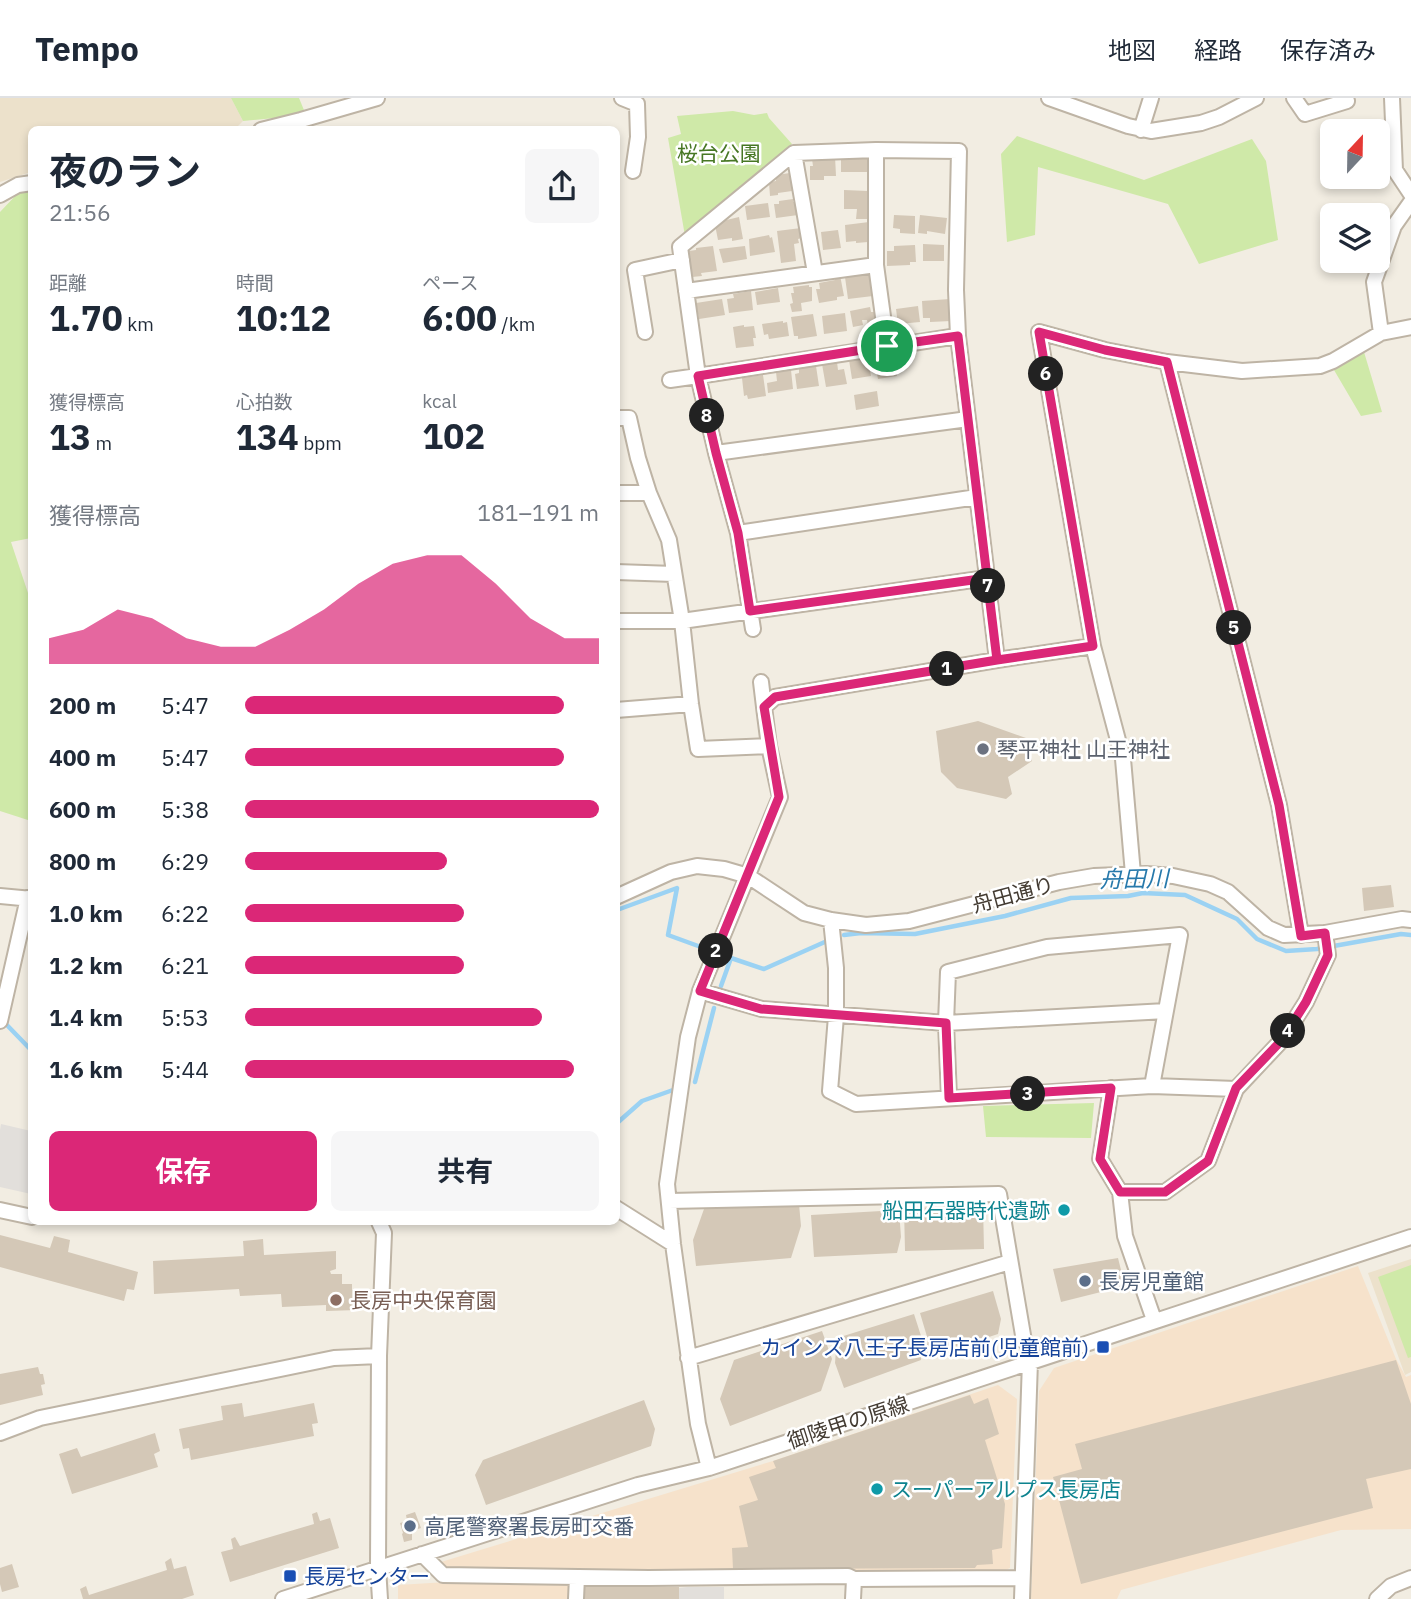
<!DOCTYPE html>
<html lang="ja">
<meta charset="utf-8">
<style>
body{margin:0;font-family:"IBM Plex Sans","Noto Sans JP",sans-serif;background:#f6f6f7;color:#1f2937;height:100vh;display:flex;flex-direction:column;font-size:26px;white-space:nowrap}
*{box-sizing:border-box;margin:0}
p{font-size:23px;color:#747a83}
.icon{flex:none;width:38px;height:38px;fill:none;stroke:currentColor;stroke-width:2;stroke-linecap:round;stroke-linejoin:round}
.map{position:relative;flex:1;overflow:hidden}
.sheet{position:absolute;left:28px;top:28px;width:592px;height:1099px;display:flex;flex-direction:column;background:#fff;border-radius:10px;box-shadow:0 4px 10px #0003}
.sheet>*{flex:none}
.needle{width:46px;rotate:22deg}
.controls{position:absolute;left:1320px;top:21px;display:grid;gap:14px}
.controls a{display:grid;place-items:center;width:70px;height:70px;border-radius:10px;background:#fff;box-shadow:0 4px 10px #0003;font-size:35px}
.pin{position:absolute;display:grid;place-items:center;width:60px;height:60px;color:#fff;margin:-30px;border:4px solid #fff;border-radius:50%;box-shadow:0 2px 7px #0007}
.km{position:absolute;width:35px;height:35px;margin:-18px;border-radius:50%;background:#222;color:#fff;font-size:19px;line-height:35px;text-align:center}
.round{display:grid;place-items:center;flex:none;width:74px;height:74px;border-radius:10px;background:#f6f6f7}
.head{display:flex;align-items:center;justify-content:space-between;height:119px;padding:0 21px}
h1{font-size:38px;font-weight:700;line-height:52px}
.stats{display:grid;grid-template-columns:repeat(3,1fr);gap:10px;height:119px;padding:7px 21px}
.stats div{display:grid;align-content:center}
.stats b{font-size:35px;font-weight:700}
.stats small{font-size:19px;font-weight:400}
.stats p{font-size:19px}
.chart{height:196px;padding:14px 21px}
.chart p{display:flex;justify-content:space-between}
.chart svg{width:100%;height:126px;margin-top:7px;fill:#db2777;opacity:.7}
.action{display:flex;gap:14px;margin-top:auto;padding:14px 21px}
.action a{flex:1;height:80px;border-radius:10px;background:#db2777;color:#fff;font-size:28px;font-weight:700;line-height:80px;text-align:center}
.action a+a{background:#f6f6f7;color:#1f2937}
ul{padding:0 21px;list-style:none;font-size:23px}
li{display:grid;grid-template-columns:112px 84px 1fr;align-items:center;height:52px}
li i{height:18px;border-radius:9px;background:#db2777}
header{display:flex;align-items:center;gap:42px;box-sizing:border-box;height:98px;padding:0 35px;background:#fff;border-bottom:2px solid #e0e1e3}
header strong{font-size:33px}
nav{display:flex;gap:38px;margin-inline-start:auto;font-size:24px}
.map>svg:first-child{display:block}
.commercial{fill:#f6e2cb}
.education{fill:#ece1cb}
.green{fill:#cfe9a8}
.parking{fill:#e2dfdb}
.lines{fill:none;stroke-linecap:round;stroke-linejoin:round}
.stream{stroke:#9bd2f3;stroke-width:4.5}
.building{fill:#d4c8b7}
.minor-casing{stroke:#beb4a5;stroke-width:18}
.minor{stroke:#fff;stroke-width:14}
.route-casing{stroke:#fff;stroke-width:14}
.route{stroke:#db2777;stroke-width:9}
.worship-dot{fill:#6b7280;stroke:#fff;stroke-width:2.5}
.culture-dot{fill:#0f9aa8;stroke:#fff;stroke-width:2.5}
.service-dot{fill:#5c6f8a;stroke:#fff;stroke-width:2.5}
.education-dot{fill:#8d6e63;stroke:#fff;stroke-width:2.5}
.transit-dot{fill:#1a4fb4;stroke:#fff;stroke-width:2.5}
.labels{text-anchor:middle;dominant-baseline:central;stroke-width:5;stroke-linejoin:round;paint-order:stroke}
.park-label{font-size:21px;fill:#477724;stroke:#fff}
.worship-label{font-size:21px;fill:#5b616d;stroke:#fff;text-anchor:start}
.street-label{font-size:21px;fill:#443c33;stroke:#fff}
.culture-label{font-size:21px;fill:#0d838f;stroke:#fff;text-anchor:end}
.service-label{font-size:21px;fill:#4e5e75;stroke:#fff;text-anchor:start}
.education-label{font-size:21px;fill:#785e54;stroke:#fff;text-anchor:start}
.transit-label{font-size:21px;fill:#164399;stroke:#fff;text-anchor:end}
.water-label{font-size:23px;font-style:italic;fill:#2779ab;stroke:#fff}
</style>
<header>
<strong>Tempo</strong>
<nav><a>地図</a><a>経路</a><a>保存済み</a></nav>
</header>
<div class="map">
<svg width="1411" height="1501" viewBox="0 0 1411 1501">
<rect width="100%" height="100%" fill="#f2ede2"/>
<path class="commercial" d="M1358,1168L1396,1261L1406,1279L1411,1277V1431L1341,1432L1121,1492L1117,1501H1031L1039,1293L1054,1270Z
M998,1287L1017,1301L1010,1470L997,1476L444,1473L441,1464L773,1363Z
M447,1484L567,1486L571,1490V1501H398V1487Z"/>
<path class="education" d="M0,0H231L243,23L234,32H32L31,74L0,84Z
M1411,1161V1274L1405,1277L1368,1175Z"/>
<path class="green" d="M231,0H299L306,17L243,23Z
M733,13L754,17L767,15L769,20L792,46L685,138L668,40L681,36L677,18Z
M1017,38L1144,82L1252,41L1266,63L1278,142L1199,166L1168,106L1038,69L1035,137L1007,144L1001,56Z
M31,93V440L11,444L31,504V723L0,713V114L19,94Z
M1364,254L1382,314L1361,318L1334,272Z
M1094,1005L1091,1040L986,1039L983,1008Z
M1411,1167V1259L1408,1260L1378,1179Z"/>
<path class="parking" d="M1,1026L31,1033V1101H30L31,1096L0,1089V1032Z
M687,1489H724V1501H679V1490Z"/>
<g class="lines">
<path class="stream" d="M617,812L677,790L668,837L731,860
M844,837L861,835L915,836L1005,818L1071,800L1128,798L1143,795L1185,797L1237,821L1257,841L1286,853L1317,851L1401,836L1411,837
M721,888L731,860L764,871L827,843
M3,923L32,953
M695,984L714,910
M616,1026L642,1003L673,992"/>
</g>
<path class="building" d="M835,58L836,78H824V82H810V68H813L812,61Z
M871,60V74H841V61Z
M790,75L792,93L778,95V97L770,98L769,84L776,83V77Z
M844,92L868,93L870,121H856L857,111H844Z
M793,101V104L796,103L798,117L776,120L774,106H779V103Z
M768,105L770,119L747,122L745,108Z
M894,117L915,118V136L900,135V131L893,130Z
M920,117L947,120L945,136L927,133V136L918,135Z
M739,119L743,141L732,143V140L718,142L715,127L718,124Z
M869,124L871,136L868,137V144L856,145V143L846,144L845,127Z
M801,130L802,140L798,141L799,145L794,146L796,163L781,165L777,133Z
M838,132L841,150L823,152L821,134Z
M769,137L770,140L772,139L775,154L750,158L749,141Z
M923,146L944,147V163H923Z
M915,147L916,164H910V167L887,168V153H894V148Z
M713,148L717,173L701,175L702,178L692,179L689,153L696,152V150Z
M745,148L747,161L723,165L719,151Z
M870,175L873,198L848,201L845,179Z
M840,177L844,198L837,199V202L819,205L816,191H820L819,185L835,182L834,178Z
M809,187V189H812V203L801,205L802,213L792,214L790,206L793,205L791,195H794L793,189Z
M778,190L780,204L757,207L755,194Z
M751,193L753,212L729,215L727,201L734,200L733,196Z
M722,201L725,217L699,221L696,205Z
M950,201L951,223L930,224V220H923L922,203Z
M918,208L920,224L898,226L896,211Z
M870,209L871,214H876L879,232L869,234L867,222H862L863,227L853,229L850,213Z
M845,215L847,233L824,236L822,218Z
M813,216L817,238L798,241V238H794L791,219Z
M783,223V225L787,224L789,238L769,241L768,236L764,237L762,226Z
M744,227V229L754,228L756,240H753L754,248L736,250L733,229Z
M868,259L871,278L852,281L849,262Z
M895,263L897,278L878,281L875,266Z
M837,264L838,272L844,271L847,286L826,289L822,266Z
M816,268L819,288L797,291L795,276L799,275V270Z
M791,272L793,291L768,295L767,285L777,283L776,274Z
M763,277L766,298L748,301L747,297L744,298L742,280Z
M877,293L879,308L856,312L854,297Z
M978,623L1026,640L1032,663L1008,679L1012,696L1006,701L957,690L941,674L936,633Z
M1391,787L1394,809L1364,813L1362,790Z
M799,1106L801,1128L791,1160L696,1168L693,1142L704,1111Z
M983,1108L984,1151L905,1153L904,1110Z
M899,1112L901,1139L897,1155L814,1159L811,1117Z
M0,1137L50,1150L54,1138L70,1142L68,1154L138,1174L134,1192L127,1191L124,1203L0,1169Z
M263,1141L264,1157L336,1153V1171L330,1173L331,1176H342V1186H352V1192L357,1193V1212L326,1213V1207L282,1209L281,1196L240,1198L239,1191L154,1196L153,1163L244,1158L243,1143Z
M1118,1160L1125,1188L1061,1204L1053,1171Z
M993,1193L1001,1221L998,1236L925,1260L928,1242L920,1215Z
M914,1216L922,1241L921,1262L844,1290L835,1265L837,1240Z
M822,1233L832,1261L821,1293L730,1328L720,1301L734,1262Z
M1396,1262L1411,1306V1371L1366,1381L1373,1410L1081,1486L1053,1379L1082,1371L1075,1346Z
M38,1269L40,1276H43L45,1286L41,1287L43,1297L0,1307V1276Z
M970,1297L974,1306L988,1300L999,1336L985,1342L1005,1406L1002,1450L992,1452L993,1466L977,1467L975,1470L733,1471L732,1450L748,1449L739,1408L758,1402L749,1379L776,1370L773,1363Z
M644,1302L655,1331L651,1348L486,1407L475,1377L483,1362Z
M242,1305L244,1319L314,1305L318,1325L312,1326L314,1338L191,1362L189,1350L183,1351L179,1331L223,1322L221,1308Z
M155,1335L160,1353L154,1356L158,1369L72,1396L59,1356L77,1350L81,1359Z
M317,1414L320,1423L330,1420L339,1450L230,1484L221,1454L233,1451L231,1441L235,1439L240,1448L314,1426L312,1416Z
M415,1414L421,1430L412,1433V1442L404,1444L402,1436L403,1435L400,1425L407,1423L406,1417Z
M171,1460L174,1471L186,1468L194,1497L182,1501H83L80,1491L86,1488L89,1497L167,1472L165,1464Z
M12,1466L19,1489L2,1494L0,1486V1470Z
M583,1488L679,1489V1501H583Z"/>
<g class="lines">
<defs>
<path id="minor" d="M622,0L637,6L638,39L633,73
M1049,0L1128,28L1151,33L1201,25L1219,19L1256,0
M1294,0L1305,16L1347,3
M1392,0L1395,72L1411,96
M261,32L301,22L377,0
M1141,32L1151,0
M876,52V167L887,248
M794,55L815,175
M0,97L18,87L32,85
M686,193L876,167
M645,234L635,172L682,162
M1381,235L1411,229
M1167,264L1279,707L1301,837
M670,282L698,278L680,149L794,55L876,52L959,53L956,192L958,238L997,562
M616,320H629L638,360L649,395L669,442L682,523H616
M716,355L968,321
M616,395H649
M738,435L977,399
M616,474L674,476
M753,531L738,435L716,355L698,278L958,238
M761,584L764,609
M616,612L691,606
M769,648L698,651L691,606L682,523L987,480
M1133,776L1123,661L1093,548L1039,234L1105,252L1167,264L1242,273L1320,268L1333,263L1381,235L1374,184L1394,128L1411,104
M0,798L32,801
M616,799L671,774L697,768L724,771L748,778L804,815L831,822L866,827L909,823L1059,784L1094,778L1146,776L1173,778L1210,786L1228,794L1268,830L1284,837L1325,835L1402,821L1411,822
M831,822L836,870V918L830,993L856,1006L1152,988
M700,893L762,911L946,925L1166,913
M0,923L28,800
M1111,990L1100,1061L1120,1094L1125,1138L1154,1222
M949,1000L946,925L948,874L1047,849L1180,837L1152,988L1236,991
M1120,1094H1165L1208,1063L1236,991L1282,942L1306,904L1328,857L1325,835
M669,1103L999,1096L1024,1243
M616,1110L673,1146
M0,1112L32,1119
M379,1124L384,1135L379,1258L378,1470L380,1501
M688,1260L1010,1164
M0,1335L40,1320L334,1260L379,1258
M709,1370L698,1326L673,1146L667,1086L688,939L700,893L780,699L769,648L764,609L775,599L997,562L1093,548
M422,1456L443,1477L649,1480L848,1478L854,1481L1022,1480
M283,1501L638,1387L709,1370L1411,1139
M576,1501L577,1479
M853,1501L854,1481
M1022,1501L1030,1263
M1377,1501L1391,1488L1411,1480"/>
</defs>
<use href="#minor" class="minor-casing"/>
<use href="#minor" class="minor"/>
</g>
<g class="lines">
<defs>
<path id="route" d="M887,248L958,238L997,562L775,599L764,609L779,699L700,893L761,911L946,925L949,1000L1111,990L1100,1061L1120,1094H1165L1208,1063L1236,990L1282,942L1306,904L1328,857L1325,835L1301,838L1279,707L1167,264L1105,252L1039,234L1093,548L997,562L987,480L750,513L738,435L716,355L698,278L887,248"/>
</defs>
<use href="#route" class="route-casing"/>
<use href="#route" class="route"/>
</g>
<circle class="worship-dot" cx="983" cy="651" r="7"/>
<g class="culture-dot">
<circle cx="1064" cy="1112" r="7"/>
<circle cx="877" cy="1391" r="7"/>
</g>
<g class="service-dot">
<circle cx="1085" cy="1183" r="7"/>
<circle cx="410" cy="1428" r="7"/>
</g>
<circle class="education-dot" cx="336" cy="1202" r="7"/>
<g class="transit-dot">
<rect x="1096" y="1242" width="14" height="14" rx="3.5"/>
<rect x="283" y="1471" width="14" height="14" rx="3.5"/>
</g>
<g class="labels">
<g class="park-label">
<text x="719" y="55">桜台公園</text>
</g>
<g class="worship-label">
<text x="997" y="651">琴平神社 山王神社</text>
</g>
<g class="street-label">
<text transform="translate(1013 796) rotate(-15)">舟田通り</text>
<text transform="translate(848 1324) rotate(-18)">御陵甲の原線</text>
</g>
<g class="culture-label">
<text x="1050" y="1112">船田石器時代遺跡</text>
<text x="891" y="1391" text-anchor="start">スーパーアルプス長房店</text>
</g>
<g class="service-label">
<text x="1099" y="1183">長房児童館</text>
<text x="424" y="1428">高尾警察署長房町交番</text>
</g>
<g class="education-label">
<text x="350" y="1202">長房中央保育園</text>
</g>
<g class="transit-label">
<text x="1089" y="1249">カインズ八王子長房店前(児童館前)</text>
<text x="304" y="1478" text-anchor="start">長房センター</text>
</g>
<g class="water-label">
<text transform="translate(1134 780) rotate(-1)">舟田川</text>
</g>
</g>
</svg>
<div class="controls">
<a><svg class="needle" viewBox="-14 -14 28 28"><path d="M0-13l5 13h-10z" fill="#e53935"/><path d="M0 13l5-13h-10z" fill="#747a83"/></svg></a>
<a><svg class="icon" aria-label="layers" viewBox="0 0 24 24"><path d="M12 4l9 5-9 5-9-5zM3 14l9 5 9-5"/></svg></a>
</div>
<div class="pin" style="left:887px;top:248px;background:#1e9e55"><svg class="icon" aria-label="arrive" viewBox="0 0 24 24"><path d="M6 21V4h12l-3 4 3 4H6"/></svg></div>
<b class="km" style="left:947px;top:571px">1</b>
<b class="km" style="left:716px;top:853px">2</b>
<b class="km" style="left:1028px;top:996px">3</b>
<b class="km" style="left:1288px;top:933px">4</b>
<b class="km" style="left:1234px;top:530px">5</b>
<b class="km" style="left:1046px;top:276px">6</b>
<b class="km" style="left:988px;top:488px">7</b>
<b class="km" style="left:707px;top:318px">8</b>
<section class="sheet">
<div class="head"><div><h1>夜のラン</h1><p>21:56</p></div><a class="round"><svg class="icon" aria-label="share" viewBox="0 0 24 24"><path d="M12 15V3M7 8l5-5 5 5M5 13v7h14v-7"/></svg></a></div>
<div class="stats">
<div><p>距離</p><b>1.70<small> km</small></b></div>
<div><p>時間</p><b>10:12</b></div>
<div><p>ペース</p><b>6:00<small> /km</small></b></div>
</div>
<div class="stats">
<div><p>獲得標高</p><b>13<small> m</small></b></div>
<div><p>心拍数</p><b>134<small> bpm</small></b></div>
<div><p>kcal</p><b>102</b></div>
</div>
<div class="chart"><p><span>獲得標高</span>181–191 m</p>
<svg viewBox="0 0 160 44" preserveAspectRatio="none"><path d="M0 44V35L10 32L20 25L30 28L40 35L50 38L60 38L70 32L80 25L90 16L100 9L110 6L120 6L130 16L140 28L150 35L160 35V44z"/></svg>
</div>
<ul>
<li><b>200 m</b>5:47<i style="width:90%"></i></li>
<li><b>400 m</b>5:47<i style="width:90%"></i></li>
<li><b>600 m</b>5:38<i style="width:100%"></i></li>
<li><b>800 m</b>6:29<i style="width:57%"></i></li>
<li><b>1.0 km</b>6:22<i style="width:62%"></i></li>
<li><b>1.2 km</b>6:21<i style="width:62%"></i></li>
<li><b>1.4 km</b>5:53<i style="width:84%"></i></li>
<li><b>1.6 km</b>5:44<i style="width:93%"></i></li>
</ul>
<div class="action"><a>保存</a><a>共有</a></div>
</section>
</div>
